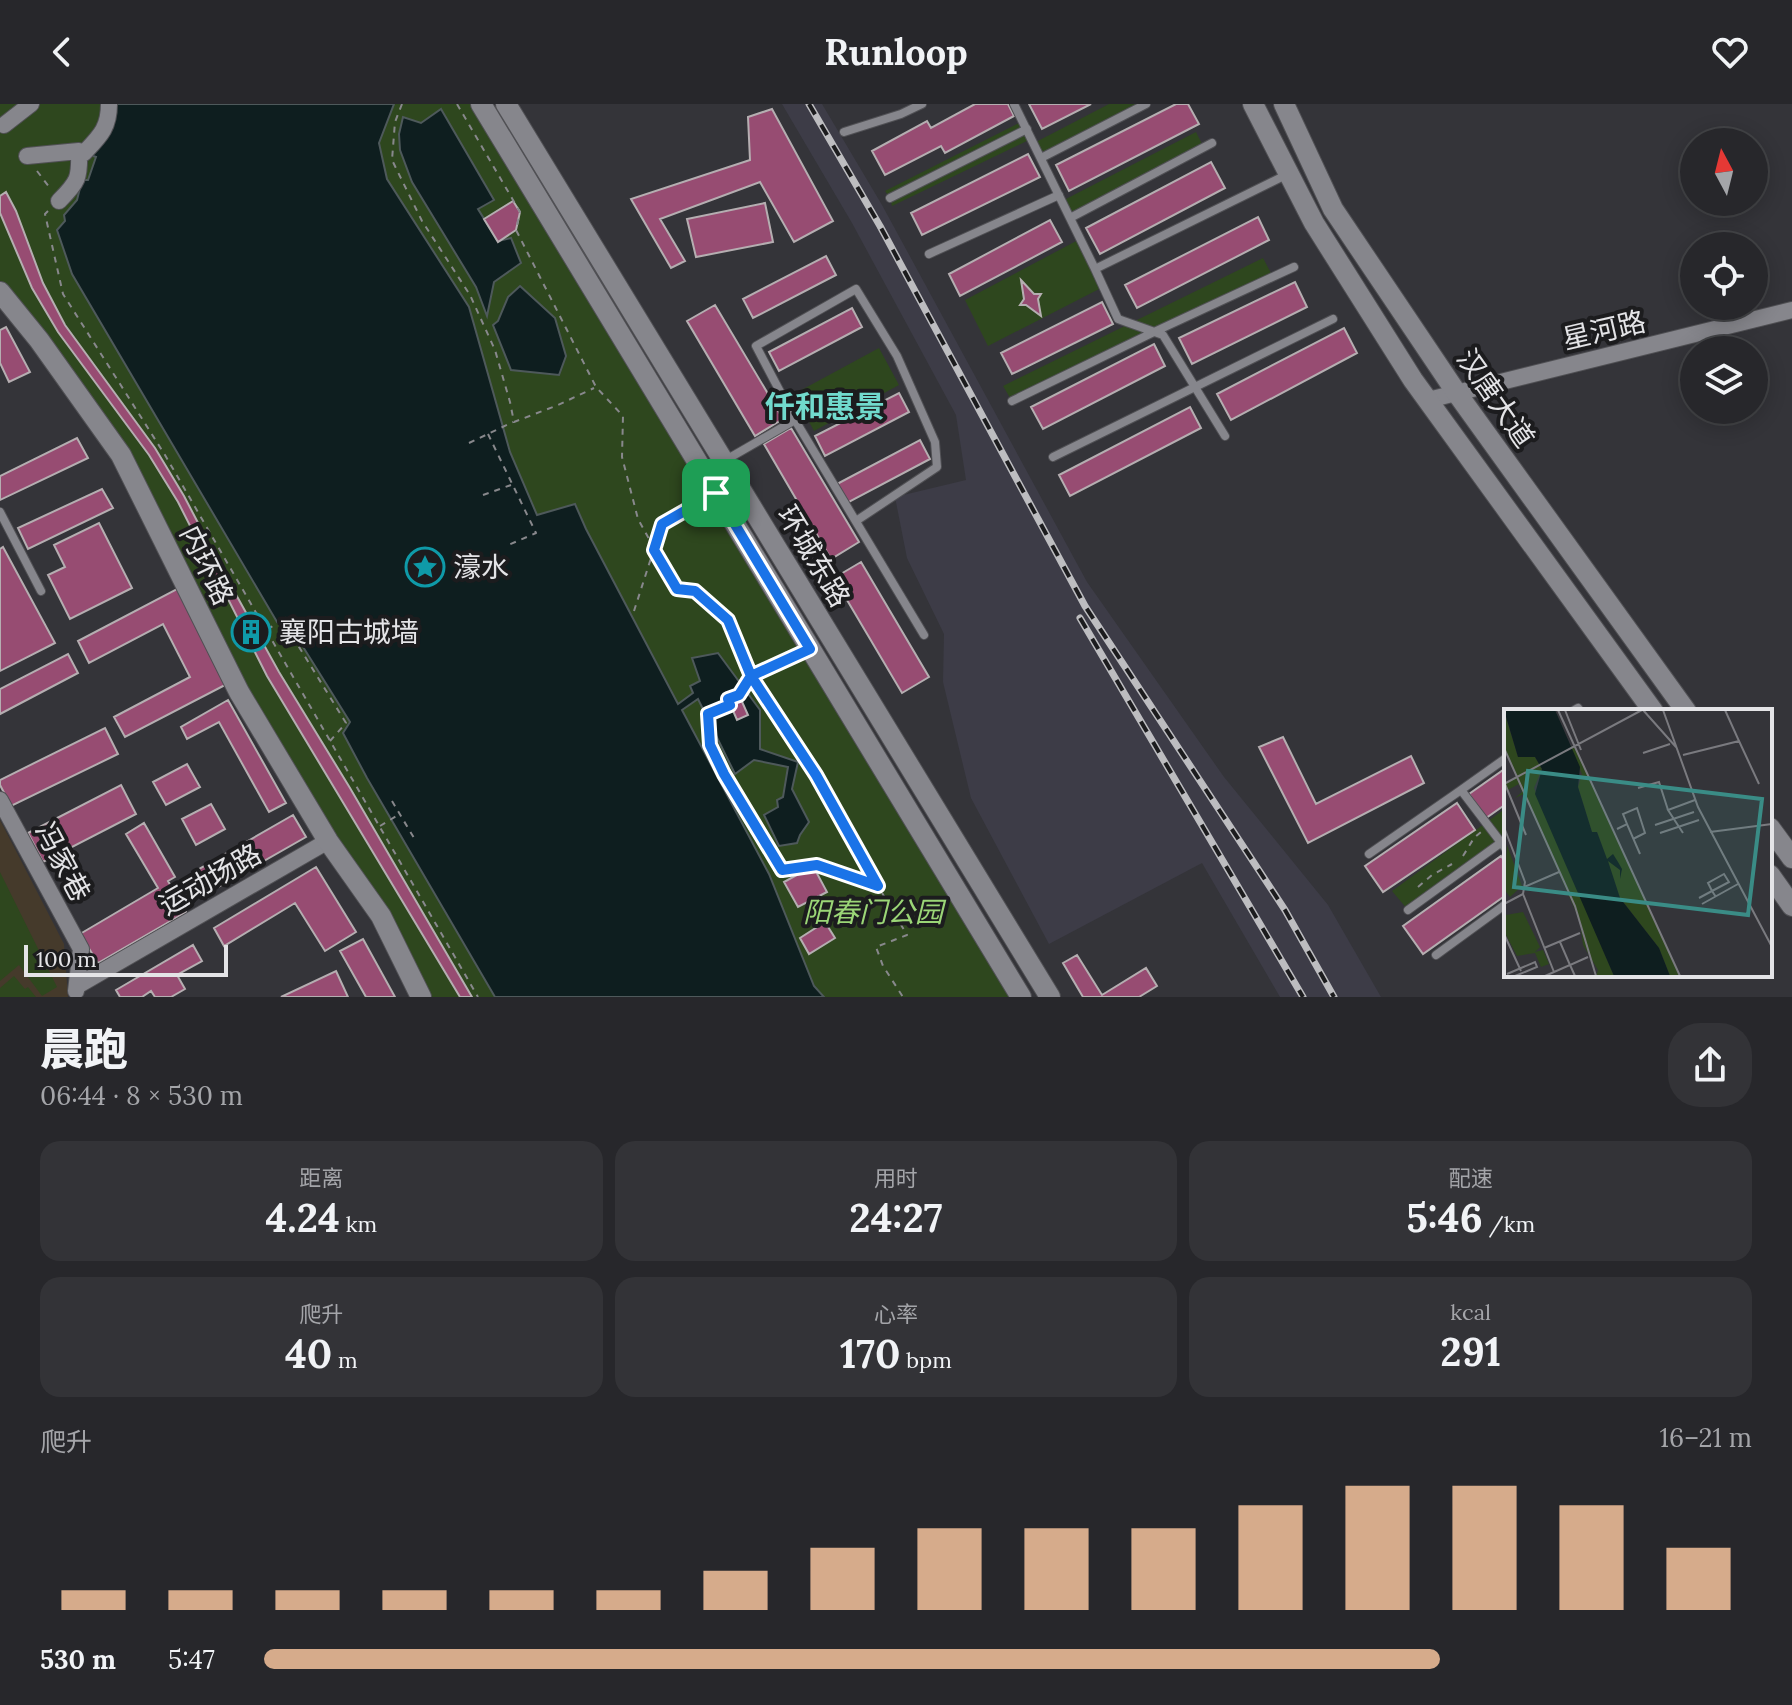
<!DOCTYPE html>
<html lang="zh">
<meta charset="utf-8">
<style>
body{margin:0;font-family:Lora,"Noto Sans SC",serif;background:#333337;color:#f1f3f6;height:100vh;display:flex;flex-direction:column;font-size:30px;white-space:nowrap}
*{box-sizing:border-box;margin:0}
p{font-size:26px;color:#a4a5a9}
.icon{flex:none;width:44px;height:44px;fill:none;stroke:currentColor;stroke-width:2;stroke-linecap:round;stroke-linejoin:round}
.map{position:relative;height:893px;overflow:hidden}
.drawer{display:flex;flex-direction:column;background:#27272b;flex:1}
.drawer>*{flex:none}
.needle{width:52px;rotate:353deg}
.fabs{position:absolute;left:1680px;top:24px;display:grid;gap:16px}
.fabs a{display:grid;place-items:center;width:88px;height:88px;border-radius:50%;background:#27272b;box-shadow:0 4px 20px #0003,0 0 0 2px #434447;font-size:40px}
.scale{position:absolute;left:24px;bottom:20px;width:204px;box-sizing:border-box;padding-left:8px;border:4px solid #e4e4e7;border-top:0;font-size:22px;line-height:28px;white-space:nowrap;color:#e4e4e7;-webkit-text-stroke:6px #1c1c1e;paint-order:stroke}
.pin{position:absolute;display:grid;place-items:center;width:68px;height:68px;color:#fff;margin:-34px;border-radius:16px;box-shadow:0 4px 12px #0006}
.round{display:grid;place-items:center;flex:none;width:84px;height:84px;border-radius:32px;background:#333337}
.head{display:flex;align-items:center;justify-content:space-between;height:136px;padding:0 40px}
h1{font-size:44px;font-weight:800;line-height:60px}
.figures{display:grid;grid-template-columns:repeat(3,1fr);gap:12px;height:136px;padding:8px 40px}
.figures div{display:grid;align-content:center;border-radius:20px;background:#333337;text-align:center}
.figures b{font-size:40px;font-weight:800}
.figures small{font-size:22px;font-weight:400}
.figures p{font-size:22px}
.chart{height:224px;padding:16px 40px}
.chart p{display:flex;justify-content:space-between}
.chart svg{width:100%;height:144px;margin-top:8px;stroke:#d6ab8b;stroke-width:6}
ul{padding:0 40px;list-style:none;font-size:26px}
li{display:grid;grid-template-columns:128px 96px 1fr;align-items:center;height:60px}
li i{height:20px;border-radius:10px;background:#d6ab8b}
header{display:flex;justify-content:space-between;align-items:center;height:104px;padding:0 40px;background:#27272b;font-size:36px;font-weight:800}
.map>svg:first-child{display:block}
.built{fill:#3d3c47}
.education{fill:#453a2b}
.green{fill:#2e471e}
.water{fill:#0e1e1f;stroke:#4e595b;stroke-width:2}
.building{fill:#974c72;stroke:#b5aeb1;stroke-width:2}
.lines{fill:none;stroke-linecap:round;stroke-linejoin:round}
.lane-casing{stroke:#505054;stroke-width:10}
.street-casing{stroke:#505054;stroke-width:18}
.secondary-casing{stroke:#505054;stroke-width:22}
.path{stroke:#88888c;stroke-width:2;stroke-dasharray:6 6;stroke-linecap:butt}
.lane{stroke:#86868c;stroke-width:8}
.street{stroke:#86868c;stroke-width:16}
.secondary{stroke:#86868c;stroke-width:20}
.rail-casing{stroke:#bdbdc0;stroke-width:7}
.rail{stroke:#1c1c1e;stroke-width:4;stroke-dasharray:12;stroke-linecap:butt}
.route-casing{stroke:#fff;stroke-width:16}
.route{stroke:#1a73e8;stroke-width:10}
.labels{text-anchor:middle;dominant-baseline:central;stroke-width:8;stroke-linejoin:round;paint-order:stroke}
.street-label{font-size:28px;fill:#e4e4e7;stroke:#1c1c1e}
.poi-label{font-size:28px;fill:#e4e4e7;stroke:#1c1c1e;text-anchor:start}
.park-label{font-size:28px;font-style:italic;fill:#9bd677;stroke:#1c1c1e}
.neighbourhood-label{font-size:30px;font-weight:bold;fill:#71dacd;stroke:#1c1c1e}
.inset-road{fill:none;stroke:#7a7a7f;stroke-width:2}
.view{fill:#3a8c86;fill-opacity:0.15;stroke:#3a8c86;stroke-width:4}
.inset-edge{fill:none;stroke:#e4e4e7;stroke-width:4}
</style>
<header><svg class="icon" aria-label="back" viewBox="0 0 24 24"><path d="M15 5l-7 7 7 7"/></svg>Runloop<svg class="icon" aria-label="heart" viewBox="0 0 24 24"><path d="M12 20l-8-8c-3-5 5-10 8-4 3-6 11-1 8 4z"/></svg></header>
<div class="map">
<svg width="1792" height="893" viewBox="0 0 1792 893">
<rect width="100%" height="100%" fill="#343439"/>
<path class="built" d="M782,0H822L882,101L1087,478L1224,673L1328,801L1381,893H1280L1202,759L1049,840L971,694L943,578L944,530L907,454L895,393L966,376L956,311L852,119Z"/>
<path class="education" d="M0,716L64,840L68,893H0Z"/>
<path class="green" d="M0,0H109L85,49L96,53L88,76H82L77,96L64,110L72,170L277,517L285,514L350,618L343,629L367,674L495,893H472L279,568L229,478L184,392L155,344L65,221L43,179L16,107L7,89L0,92Z
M394,0H481L1021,893H824L814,882L769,770L586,425L576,400L537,412L404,103L387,76L379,39Z
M1109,0H1146L1041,54L1034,39Z
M1023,17L1031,35L892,102L890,94L885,87Z
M1196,28L1204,44L1070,114L1062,97Z
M0,109L32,184L58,228L148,351L178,398L215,471L209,474L217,488L223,485L267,572L460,893H421L328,737L121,351L0,188Z
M1080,135L1103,183L988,242L965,196Z
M1263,154L1273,173L1012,297L1003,282Z
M879,244L899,281L814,327L794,290Z
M1506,704V735L1408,806L1392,787Z
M0,768L57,883L42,892L19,861L0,877Z
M14,872L25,885L28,883L36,893H0V884Z"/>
<path class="water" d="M109,0H394L379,39L387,75L469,203L510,348L537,411L575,400L586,425L678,600L693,589L690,582L700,577L692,554L718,549L760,606V645L798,658L792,685L809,718L800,731L797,739L779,742L764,711L778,703L777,696L783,693L788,663L754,656L735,670L698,595L682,606L769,770L814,882L824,893H495L367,674L343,629L350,618L285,514L277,518L72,170L57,126L65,117L64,111L77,96L82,76H88L96,53L84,49Z
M441,5L494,96L478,105L498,137L511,134L521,159L494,178L487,212L476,183L412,78L400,46L399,30L403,13L421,19Z
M520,182L555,214L566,252L559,271L511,266L493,221L498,217L508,193Z"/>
<path class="building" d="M975,0H1008L1014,12L945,49L941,42L885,71L872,47L927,17L931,24Z
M1029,0H1091L1042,25Z
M1176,0H1188L1199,20L1069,87L1056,61Z
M772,5L833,117L794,138L760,78L660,115L685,157L671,164L631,95L750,56L748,13Z
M1028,50L1040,73L922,131L911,109Z
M1211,58L1225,84L1100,150L1086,124Z
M6,88L16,107L43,179L65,221L155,344L184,392L229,478L279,568L350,684L472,893H460L267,572L223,485L217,488L209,474L215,471L178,398L149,351L58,228L32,184L0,109V92Z
M513,97L520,108L516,126L498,138L484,115Z
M765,99L773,138L696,153L687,115Z
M1258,113L1269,136L1137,204L1125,181Z
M1050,116L1062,138L960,192L949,170Z
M826,152L836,171L753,214L743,195Z
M1021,176L1034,190H1041L1038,195L1041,212L1026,201H1020L1024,195Z
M1295,178L1307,203L1192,260L1179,234Z
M1102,198L1113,220L1012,270L1001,249Z
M715,201L783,315L755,332L687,217Z
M852,204L862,223L779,267L769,248Z
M6,223L30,268L9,278L0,259V226Z
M1344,224L1357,249L1231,316L1217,290Z
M1154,240L1165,262L1043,325L1031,303Z
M899,289L909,308L825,352L815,332Z
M1190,303L1201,324L1070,392L1059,371Z
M791,324L859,438L831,455L764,340Z
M77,334L88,354L0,396V372Z
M920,336L930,355L847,399L837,380Z
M102,385L113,404L28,445L18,424Z
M99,419L132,484L70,515L48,471L65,463L54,441Z
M3,443L55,539L0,567V445Z
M861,458L929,573L902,589L834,474Z
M177,485L227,580L125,633L114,613L190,573L163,520L89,559L78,537Z
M68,550L78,569L0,610V585Z
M739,591L748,611L737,616L728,595Z
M228,596L286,699L269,708L219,618L187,635L181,623Z
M105,624L118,650L11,702L0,681V676Z
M1283,633L1316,700L1411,652L1424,679L1308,739L1259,643Z
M187,660L200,683L166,701L153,678Z
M1506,664V700L1486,714L1469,690Z
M121,681L136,710L43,758L28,729Z
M1457,699L1475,726L1383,788L1365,762Z
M211,700L225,725L196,741L182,715Z
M293,711L306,733L206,790L194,768Z
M144,719L175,773L168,777L186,808L98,859L80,830L158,784L126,730Z
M1501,752L1506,759V791L1423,850L1403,822Z
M813,762L827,788L798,803L784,778Z
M316,763L356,828L325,847L295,799L224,842L214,824Z
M825,818L835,834L809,850L800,834Z
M363,835L395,893H366L340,847Z
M193,841L202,857L177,871L185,885L171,893H155L151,887L142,893H120L116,886Z
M1077,851L1102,891L1146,864L1157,882L1139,893H1083L1063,859Z
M336,867L348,893H281Z"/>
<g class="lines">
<defs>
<path id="lane" d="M1014,0L1095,165
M844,28L901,10L922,0
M1041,54L1146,0
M890,94L1027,25
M1070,114L1212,39
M929,150L1059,91
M1012,297L1154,228L1294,163
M795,316L756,242L856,185L897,252L935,338L937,363L856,417
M1225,332L1163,231L1118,215L1095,165L1288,70
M1053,353L1333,215
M724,357L795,316L924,531
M0,408L41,487
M1573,607L1578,604L1580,607
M1506,654L1461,686L1506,745
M1369,750L1461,686
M1408,806L1506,735
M1436,851L1506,800"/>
<path id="street" d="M4,21L31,0
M79,47L84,49C100,32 109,24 109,0
M27,52L79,47C80,74 78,78 59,97
M1428,296L1792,206
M0,696L81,845L76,887
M77,882L328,737"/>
<path id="secondary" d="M481,0L1021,893
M506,0L1050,893
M1253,0L1314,119L1413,276L1653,607
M1284,0L1333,105L1456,288L1686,607
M0,188L39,236L121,351L239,588L328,737L381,812L421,893
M1770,724L1792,754
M1770,771L1792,802"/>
</defs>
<use href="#lane" class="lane-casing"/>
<use href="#street" class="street-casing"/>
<use href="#secondary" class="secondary-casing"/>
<path class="path" d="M402,0L395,18L392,56L422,117L470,191L495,246L510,298L514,318L558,301L594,284
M457,0L520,108L516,126L596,283L623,312L622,353L638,415L677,485L695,487L728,516L751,572L816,671L878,782
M37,67L50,84
M48,107L45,110L63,190L165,351L478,893
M488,330L536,429L506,442
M469,339L513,318
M483,391L511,381
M634,507L662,420L701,397
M267,525L283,517L346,619L330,637
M795,552L751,572L739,591L728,595L730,601L708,610L710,641L724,670L782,766L817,761L878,782L907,831L876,843L883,862L903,893
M392,697L414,734
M380,722L398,711
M1463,752L1474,734L1481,728
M1418,783L1432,771L1452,760"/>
<use href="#lane" class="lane"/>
<use href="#street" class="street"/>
<use href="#secondary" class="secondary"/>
<defs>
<path id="rail" d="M809,0L880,122L1085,502L1285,806L1334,893
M1080,514L1303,893"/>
</defs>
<use href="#rail" class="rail-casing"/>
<use href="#rail" class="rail"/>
</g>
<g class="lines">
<defs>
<path id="route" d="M716,389L662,420L654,446L677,485L695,487L728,516L751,572L816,671L878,782L817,761L782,766L724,670L710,641L708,610L730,601L728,595L739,591L751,572L810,545L716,389"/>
</defs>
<use href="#route" class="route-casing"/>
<use href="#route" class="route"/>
</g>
<defs>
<symbol id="sight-ring" viewBox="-11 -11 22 22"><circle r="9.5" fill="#1c1c1e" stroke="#0f9aa8" stroke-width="1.5"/><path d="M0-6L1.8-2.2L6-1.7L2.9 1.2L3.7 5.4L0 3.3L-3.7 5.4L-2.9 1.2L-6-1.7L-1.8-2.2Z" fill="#0f9aa8"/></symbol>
<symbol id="building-ring" viewBox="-11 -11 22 22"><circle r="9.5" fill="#1c1c1e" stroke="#0f9aa8" stroke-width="1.5"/><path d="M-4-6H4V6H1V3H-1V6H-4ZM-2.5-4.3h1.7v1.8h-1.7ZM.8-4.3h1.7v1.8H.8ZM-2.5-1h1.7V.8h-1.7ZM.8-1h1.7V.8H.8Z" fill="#0f9aa8"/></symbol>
</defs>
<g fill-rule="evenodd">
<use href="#sight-ring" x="403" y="441" width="44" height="44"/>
<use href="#building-ring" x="229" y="506" width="44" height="44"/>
</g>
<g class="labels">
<g class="street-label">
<text transform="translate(1604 226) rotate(-13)">星河路</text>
<text transform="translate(1496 294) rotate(55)">汉唐大道</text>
<text transform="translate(814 452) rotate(59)">环城东路</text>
<text transform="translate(207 461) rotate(64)">内环路</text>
<text transform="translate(63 758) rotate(62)">冯家巷</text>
<text transform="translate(210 775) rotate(-30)">运动场路</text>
</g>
<g class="poi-label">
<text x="453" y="463">濠水</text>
<text x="279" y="528">襄阳古城墙</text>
</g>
<g class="park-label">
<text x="873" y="808">阳春门公园</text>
</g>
<g class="neighbourhood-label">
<text x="825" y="302">仟和惠景</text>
</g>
</g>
<g transform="translate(1504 605)">
<rect width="268" height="268" fill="#343439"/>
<path d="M0,2L14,48H31L38,60L30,79L110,267H92L94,261L79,236L76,212L20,85L11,89L18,83L15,75L0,83V75L13,67L0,39ZM65,37L70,38L176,267H166L155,239L116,189L93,123L88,124L74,78L78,65ZM3,136L18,177L6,188L0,180ZM19,203L36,238L31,243L39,241L45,255L37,258L31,244L13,247L0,222L2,206Z" fill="#2e471e"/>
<path d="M0,1H51L76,58L74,78L88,123H93L103,150L109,145L114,153L118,160L116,170V161L104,152L116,189L155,239L166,267H110L31,85L38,60L31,48H14Z" fill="#0e1e1f"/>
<path class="inset-road" d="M54,1L176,267M61,1L77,41M139,1L172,38M159,1L194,98L268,238M235,32L255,75M0,39L71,197L92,267M139,44L166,35M179,46L235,32L221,1M0,75L138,1M1,75L22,126M134,79L155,73L164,101M123,115L119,105L133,99L141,124L129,130M151,116L190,103M0,118L21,173L19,185L0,195M113,120L123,115L136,145M206,123L268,115M156,124L195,111M179,124L164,101L191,91M20,178L55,163M19,185L50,263M195,189L208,182L225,173L220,165L204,174L208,182L212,188M198,195L234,175M0,225L17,262M40,239L76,224M3,265L31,253L33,258L11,267M41,267L66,256L56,233M71,267L66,256L84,248"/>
<path class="view" d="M24,62L258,90L244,206L10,178Z"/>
<rect width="268" height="268" class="inset-edge"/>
</g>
</svg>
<div class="fabs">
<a><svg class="needle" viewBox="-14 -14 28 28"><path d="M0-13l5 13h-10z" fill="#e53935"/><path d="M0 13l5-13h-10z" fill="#a4a5a9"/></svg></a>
<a><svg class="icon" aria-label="locate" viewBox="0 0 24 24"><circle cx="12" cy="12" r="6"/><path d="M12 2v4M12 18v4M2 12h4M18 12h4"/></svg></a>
<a><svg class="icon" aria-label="layers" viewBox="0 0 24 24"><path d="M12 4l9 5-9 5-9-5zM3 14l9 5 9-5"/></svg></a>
</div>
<div class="scale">100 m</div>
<div class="pin" style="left:716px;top:389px;background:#1e9e55"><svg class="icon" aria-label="arrive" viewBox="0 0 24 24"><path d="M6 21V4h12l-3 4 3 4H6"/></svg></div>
</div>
<section class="drawer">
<div class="head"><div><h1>晨跑</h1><p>06:44 · 8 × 530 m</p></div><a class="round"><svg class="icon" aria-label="share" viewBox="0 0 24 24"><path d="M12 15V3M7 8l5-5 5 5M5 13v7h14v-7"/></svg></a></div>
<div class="figures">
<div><p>距离</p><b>4.24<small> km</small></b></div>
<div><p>用时</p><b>24:27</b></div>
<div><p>配速</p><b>5:46<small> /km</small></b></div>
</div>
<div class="figures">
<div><p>爬升</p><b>40<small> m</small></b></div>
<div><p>心率</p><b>170<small> bpm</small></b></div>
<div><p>kcal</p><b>291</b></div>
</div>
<div class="chart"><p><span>爬升</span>16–21 m</p>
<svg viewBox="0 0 160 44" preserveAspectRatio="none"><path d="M5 44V38M15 44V38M25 44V38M35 44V38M45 44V38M55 44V38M65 44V32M75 44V25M85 44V19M95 44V19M105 44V19M115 44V12M125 44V6M135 44V6M145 44V12M155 44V25"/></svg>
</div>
<ul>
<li><b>530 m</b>5:47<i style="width:79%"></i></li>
</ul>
</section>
